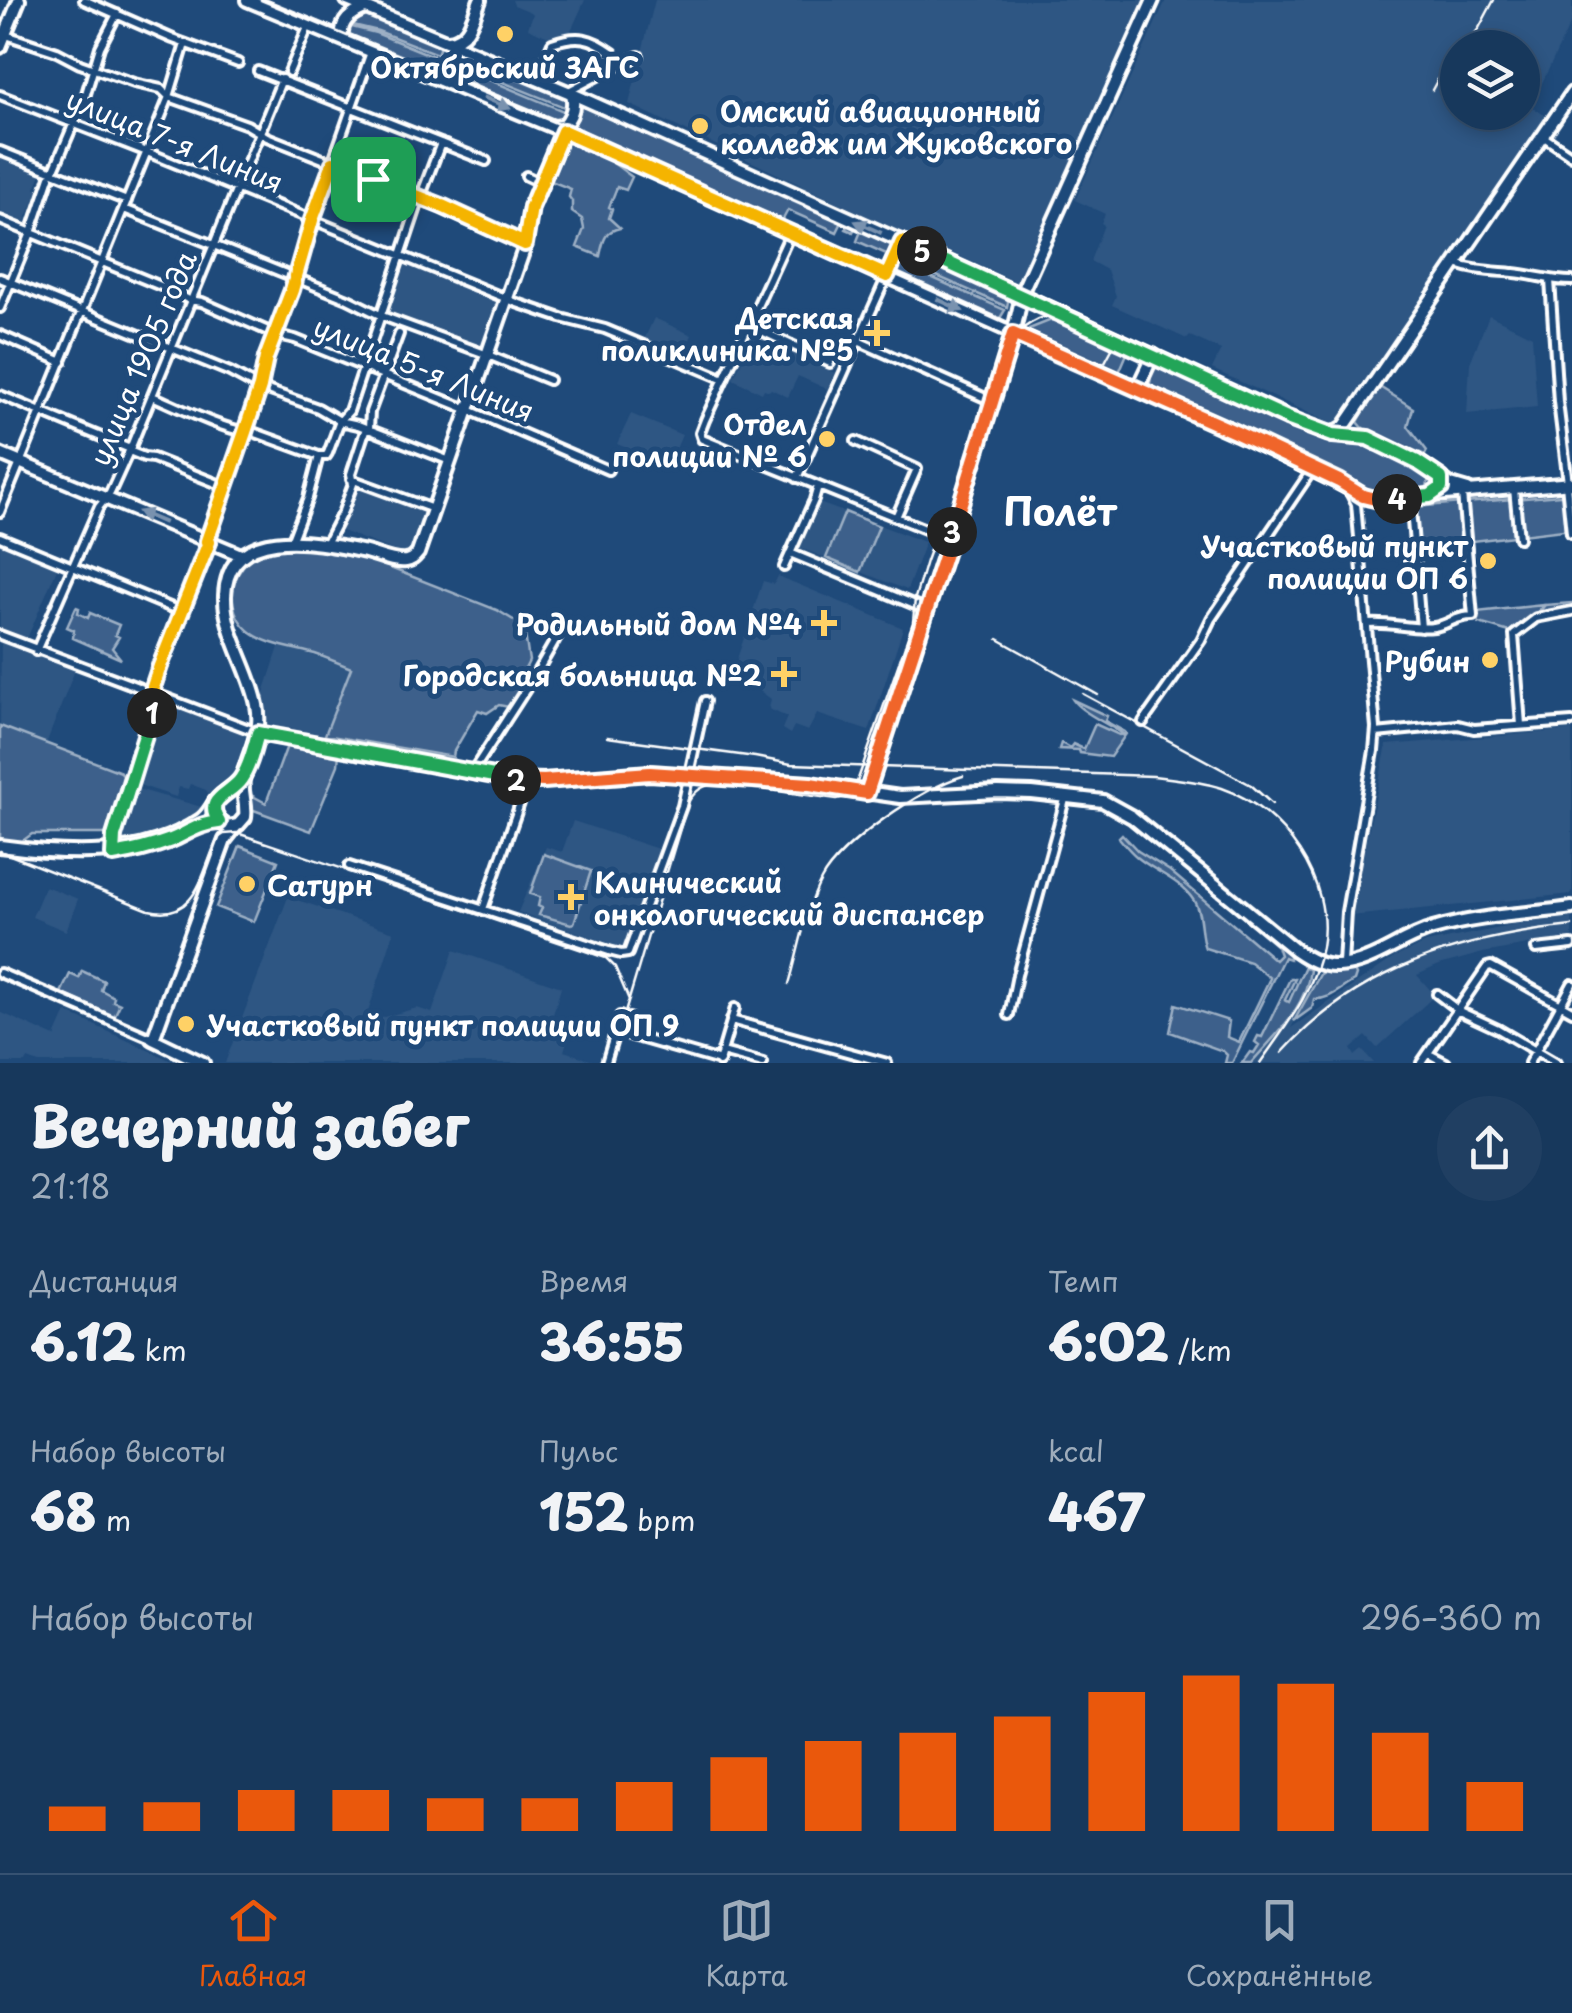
<!DOCTYPE html>
<html lang="ru">
<meta charset="utf-8">
<style>
body{margin:0;font-family:"Playpen Sans",sans-serif;background:#203f62;color:#f1f3f6;height:100vh;display:flex;flex-direction:column;font-size:38px;white-space:nowrap}
*{box-sizing:border-box;margin:0}
p{font-size:32px;color:#9eacbb}
.icon{flex:none;width:55px;height:55px;fill:none;stroke:currentColor;stroke-width:2;stroke-linecap:round;stroke-linejoin:round}
.map{position:relative;height:1063px;overflow:hidden}
.sheet{display:flex;flex-direction:column;background:#17385c;flex:1}
.sheet>*{flex:none}
.buttons{position:absolute;left:1440px;top:30px;display:grid;gap:20px}
.buttons a{display:grid;place-items:center;width:100px;height:100px;border-radius:50%;background:#17385c;box-shadow:0 5px 15px #0003,0 0 0 2px #365272;font-size:50px}
.pin{position:absolute;display:grid;place-items:center;width:85px;height:85px;color:#fff;margin:-42px;border-radius:20px;box-shadow:0 5px 15px #0006}
.km{position:absolute;width:50px;height:50px;margin:-25px;border-radius:50%;background:#222;color:#fff;font-size:28px;line-height:50px;text-align:center}
.round{display:grid;place-items:center;flex:none;width:105px;height:105px;border-radius:52px;background:#203f62}
.summary{display:flex;align-items:center;justify-content:space-between;height:170px;padding:0 30px}
h1{font-size:55px;font-weight:800;line-height:75px}
.figures{display:grid;grid-template-columns:repeat(3,1fr);gap:15px;height:170px;padding:10px 30px}
.figures div{display:grid;align-content:center}
.figures b{font-size:50px;font-weight:800}
.figures small{font-size:28px;font-weight:400}
.figures p{font-size:28px}
.chart{height:280px;padding:20px 30px}
.chart p{display:flex;justify-content:space-between}
.chart svg{width:100%;height:180px;margin-top:10px;stroke:#ea580c;stroke-width:6}
.tabs{display:flex;justify-content:space-around;align-items:center;height:140px;border-top:2px solid #365272;background:#17385c;font-size:28px;color:#9eacbb}
.tabs a{display:grid;justify-items:center;gap:5px}
.tabs .on{color:#ea580c}
.map>svg:first-child{display:block}
.built{fill:#2e5683;fill-rule:evenodd}
.green{fill:#3c618b;stroke:#9eb0c5;stroke-width:2.5}
.lines{fill:none;stroke-linecap:round;stroke-linejoin:round}
.minor-casing{stroke:#fff;stroke-width:14}
.major-casing{stroke:#fff;stroke-width:18}
.minor{stroke:#1f4a7a;stroke-width:6}
.major{stroke:#1f4a7a;stroke-width:10}
.tram{stroke:#fff;stroke-width:2.5}
.rail{stroke:#fff;stroke-width:2.5}
.oneway{fill:#7992af}
.split-1-casing{stroke:#fff;stroke-width:20}
.split-2-casing{stroke:#fff;stroke-width:20}
.split-3-casing{stroke:#fff;stroke-width:20}
.split-4-casing{stroke:#fff;stroke-width:20}
.split-5-casing{stroke:#fff;stroke-width:20}
.split-6-casing{stroke:#fff;stroke-width:20}
.split-1{stroke:#f5b400;stroke-width:12}
.split-2{stroke:#22a559;stroke-width:12}
.split-3{stroke:#f0652b;stroke-width:12}
.split-4{stroke:#f0652b;stroke-width:12}
.split-5{stroke:#22a559;stroke-width:12}
.split-6{stroke:#f5b400;stroke-width:12}
.poi-dot{fill:#ffd166;stroke:#1f4a7a;stroke-width:4}
.labels{text-anchor:middle;dominant-baseline:central;stroke-width:10;stroke-linejoin:round;paint-order:stroke}
.poi-label{font-size:28px;font-weight:bold;fill:#fff;stroke:#1f4a7a;text-anchor:end}
.street-label{font-size:28px;fill:#fff;stroke:#1f4a7a}
.district-label{font-size:38px;font-weight:bold;fill:#fff;stroke:#1f4a7a}
</style>
<div class="map">
<svg width="1572" height="1063" viewBox="0 0 1572 1063">
<rect width="100%" height="100%" fill="#1f4a7a"/>
<filter id="ink" filterUnits="userSpaceOnUse"><feTurbulence type="fractalNoise" baseFrequency=".01" numOctaves="2"/><feDisplacementMap in="SourceGraphic" scale="20" xChannelSelector="R" yChannelSelector="G"/><feConvolveMatrix kernelMatrix="1 2 1 2 8 2 1 2 1" color-interpolation-filters="sRGB"/></filter>
<g filter="url(#ink)">
<path class="built" d="M512,0H585L569,35L555,40L528,28L533,14L531,12L514,5Z
M655,0H1144L1017,287L629,104Z
M1166,0H1572V20L1531,106L1547,117L1336,425L1212,369L1221,350L1190,336L1187,339L1112,305L1116,296L1107,270L1090,261L1104,225L1101,223L1105,214L1075,200ZM1458,48H1522V112H1458Z
M0,155L42,172L35,188L38,190L25,222L0,212Z
M405,264L499,298L481,348L388,316Z
M1489,315L1532,336L1537,407L1467,414L1470,363Z
M654,318L692,335L682,357L644,340Z
M754,335L835,373L827,389L798,376L788,397L771,389L769,391L764,389L762,393L733,379Z
M631,414L682,435L669,465L617,444Z
M356,482L427,510L411,551L403,554L339,530Z
M819,503L925,542L907,590L800,548Z
M0,542L58,566L26,641L0,630Z
M778,576L903,628L869,731L817,714L808,731L794,726L790,734L782,729L787,717L769,709L771,699L750,684L731,677L763,581L774,584Z
M1,641L75,670L46,744L0,726Z
M280,644L350,668L323,740L266,727L264,724L263,707L260,705Z
M161,704L249,734L251,738L238,771L233,781L217,796L211,798L206,790L190,784L188,789L179,787L176,797L136,784Z
M1572,730V894L1350,916L1387,745Z
M130,787L209,809L161,838L119,847L115,840Z
M573,821L661,850L627,949L518,912L546,847L562,852Z
M45,886L78,899L66,931L32,917Z
M288,897L394,932L368,1012L384,1017L417,1008L432,1013L454,950L561,987L552,1018L572,1026L564,1051L599,1063H225Z
M1572,918V937L1483,953L1439,965L1417,975L1432,992L1431,999L1377,1048L1366,1036L1351,1049L1355,1056L1362,1050L1374,1063H1252L1287,1025L1304,996L1315,966L1318,967L1303,1006L1291,1028L1395,957L1426,943L1539,920Z
M0,1012L55,1037L66,1012L176,1063H39L28,1059L26,1063H0Z"/>
<path class="green" d="M360,14H371L441,44L437,54L378,31L349,24Z
M348,26L376,33L433,56L435,64L431,69L349,35L346,32Z
M476,59L559,93L567,102L569,109L473,70Z
M473,73L566,112V116L553,123L544,116L473,85L474,82L468,80Z
M580,102L893,244L895,248L893,257L857,241L861,231L855,228L853,232L846,229L847,225L842,222L837,232L788,210L780,225L571,131L570,126Z
M563,138L604,156L632,177L626,190L617,187L609,207L612,209L609,218L620,228C604,231 603,242 600,256L577,247L584,229L582,219L572,212V201L569,197L571,189L546,179Z
M907,251L1009,296L1007,307L898,259L903,252Z
M897,262L1005,310L999,320L894,274L893,270Z
M1054,319L1065,321L1129,349L1117,377L1028,336L1029,329Z
M1154,362L1289,423L1378,446L1426,472L1430,475L1426,491C1412,493 1379,498 1368,492C1360,487 1357,481 1348,478C1336,474 1327,472 1318,465L1149,392L1151,376L1148,374Z
M1378,386L1413,408L1408,426L1427,451L1425,455L1364,429L1358,422Z
M1572,494V529L1472,541L1469,539L1465,503Z
M1461,503L1466,545L1416,550L1414,507Z
M845,512L879,526L860,572L826,558Z
M298,547L370,560L497,610L515,621L525,634L529,661L525,669L531,673L509,707L499,705L487,713L478,710L454,751L453,757L325,735L351,668C339,663 327,658 315,654C294,648 265,645 249,631C231,616 229,592 238,574C251,549 273,548 298,547Z
M1572,603V610L1539,616L1515,632L1506,631L1479,623L1476,612L1543,605L1535,617L1545,605Z
M76,607L79,608L78,613L88,618L90,613L119,625L115,635L119,637L112,648L121,659L73,638L74,630L67,627Z
M1073,700L1107,716L1105,721L1125,732L1126,734L1110,757L1080,753L1079,750L1059,749L1061,743L1070,748L1073,744L1084,749L1095,724L1119,735L1123,734C1110,725 1081,712 1073,700Z
M0,726L121,772L123,776L107,834H32L17,845L0,843Z
M288,743L339,753L338,765L311,831L251,809L249,794L266,803Z
M1122,834L1138,851L1170,871L1275,960L1280,955L1277,946L1178,863L1181,862L1289,951V959L1284,957L1232,1063H1225L1227,1055L1223,1051L1170,1032L1176,1004L1229,1021L1227,1037L1239,1042L1270,978L1250,962L1205,948C1199,933 1203,916 1194,901C1181,880 1155,872 1137,857C1131,852 1125,845 1120,839L1119,837Z
M240,846L278,861L254,922L216,907Z
M544,854L591,871L574,923L571,924L539,915L542,908L538,906L540,897L530,894Z
M1305,966L1310,970C1306,1009 1275,1035 1251,1063H1242L1250,1052L1254,1053L1259,1045L1255,1042L1258,1036L1262,1037L1290,979H1295L1285,1000L1289,1002Z
M1353,968L1356,975L1354,981C1340,988 1331,1000 1314,999L1312,1008L1294,1021L1322,971Z
M82,971L104,981L101,990L114,997L113,1001L120,1004L114,1017L61,993L70,974L79,978Z"/>
<g class="lines">
<defs>
<path id="minor" d="M84,0L173,39L238,63
M0,33L57,52L80,64L134,83L161,89L169,97L247,125L267,137L333,163L351,168L525,245
M610,69L639,56
M258,71L486,161
M289,72L309,25
M537,78L552,43C578,34 591,37 613,53L609,70L569,91
M0,95L147,152L517,303L561,318L605,329L724,379
M1544,137L1572,156
M0,151L127,201
M53,172L85,97L100,47L117,14
M526,176L541,183
M124,209L348,299L382,316L488,355L549,380
M0,220L173,291L189,300L202,302L277,335L295,339L469,410L608,470
M790,234L705,420L700,433L702,439L950,539
M1456,264C1475,271 1494,271 1514,273C1534,275 1552,281 1572,281
M0,278L230,372L256,386L318,408L340,421L358,425L450,461
M1550,280L1558,402L1568,483
M0,308L31,233L50,177
M749,325L830,363
M0,335L62,362
M858,341L992,401
M0,395L130,449
M152,396C176,406 229,433 253,432L319,456
M369,428L370,412L399,334
M856,441L917,469L896,517
M129,451L144,457L153,458L226,487
M797,478L887,276
M351,479L433,509
M1566,484L1571,533
M1514,489L1519,538
M1410,497L1421,628
M0,512L169,97L185,44
M0,537L182,612
M207,541L260,387L266,358L292,290L312,220L371,52
M291,542L308,498L319,456H326L328,453L340,421L349,411L420,198L441,143
M326,544L343,511L353,484L351,474L366,428
M790,553L927,610
M784,567L814,500L818,486
M1368,624C1393,622 1411,630 1434,627C1449,625 1454,616 1473,616L1462,494
M0,635L257,732
M36,651L99,507L110,493L130,449L282,79
M1143,722L1201,640L1211,619L1312,470
M1521,725L1514,635L1536,618L1572,611
M1376,733L1458,725L1474,729L1572,722
M473,771L537,672L565,623
M113,854L114,836L155,704L154,684L209,542
M349,866L609,951L621,954L628,953L682,806L705,701
M483,909L527,783
M1536,949L1572,945
M1343,964L1346,912L1374,751L1376,728L1356,504L1350,492
M0,973L153,1039
M1437,994L1459,1011L1498,1029L1556,1063
M1009,1015L1017,975L1066,796
M629,1018V1035L720,1061
M731,1020L887,1063
M722,1052L763,1063
M1429,1054L1446,1063
M719,1062L735,1008
M606,1063L620,1016
M1421,1063L1487,967L1491,966L1572,1011
M1529,1063L1572,984"/>
<path id="major" d="M247,0L563,131L1237,433L1369,498L1388,499L1572,483
M347,0L568,92L1021,295L1287,418L1328,434L1368,438L1417,461L1451,485L1468,490
M342,38C340,21 351,14 365,8
M448,41C470,39 473,17 480,0
M0,47L19,0
M555,127L563,126C572,117 575,106 572,94
M887,276L902,242
M1137,389L1153,355
M1334,433L1344,427L1572,93
M0,454L241,555
M259,733L525,782L650,773L810,784L900,797L998,792L1032,793L1103,801L1132,817L1295,950C1308,959 1322,967 1338,966C1373,964 1400,938 1433,929C1478,916 1526,914 1572,908
M867,793L950,539L1013,334L1024,287L1153,0
M214,807L216,819L228,827L238,825L245,817C247,804 241,792 243,779C247,751 263,738 257,705C250,669 224,633 225,596C227,524 314,541 361,551C374,553 392,563 406,561C412,560 414,558 418,553L523,252L531,207L563,131
M0,846C66,855 141,860 199,821C209,815 211,805 219,798C225,791 234,788 242,778
M203,1063L153,1039L225,840L237,825"/>
</defs>
<use href="#minor" class="minor-casing"/>
<use href="#major" class="major-casing"/>
<use href="#minor" class="minor"/>
<use href="#major" class="major"/>
<path class="tram" d="M261,0L563,126L1006,324C1012,327 1018,330 1024,333L1092,362L1099,364L1105,362L1112,349C1108,337 1100,334 1089,329C1079,324 1064,313 1052,315C1035,317 1010,336 1001,350L953,509L934,539L926,561L915,598L913,623L857,782L848,796L837,799L717,783C703,785 696,790 688,802L610,1063
M0,851L149,910C198,922 202,870 218,838L224,834L237,833L606,958L615,967L629,1000"/>
<path class="rail" d="M1464,48L1479,28L1494,0
M1432,90L1439,77L1458,55
M1450,97L1458,81
M998,639L1098,695
M1083,694L1251,785L1272,804
M607,737L755,757L791,764L1153,776C1177,779 1200,781 1222,788C1283,809 1334,882 1322,947C1314,992 1285,1027 1260,1063
M789,984C799,950 805,911 821,880C840,844 923,787 963,776
M1282,1053C1358,968 1462,937 1572,926"/>
</g>
<defs><path id="oneway-solid" d="M-6-.8H1V-3.2L6.5 0L1 3.2V.8H-6Z" transform="scale(2.5)"/></defs>
<g class="oneway">
<use href="#oneway-solid" transform="translate(497 103) rotate(23)"/>
<use href="#oneway-solid" transform="translate(868 227) rotate(-156)"/>
<use href="#oneway-solid" transform="translate(950 305) rotate(25)"/>
<use href="#oneway-solid" transform="translate(151 517) rotate(-157)"/>
</g>
</g>
<g class="lines" filter="url(#ink)">
<defs>
<path id="split-1" d="M152,713L156,699L153,687L160,666L209,542L207,541L245,432L260,387L266,358L292,290L312,220L333,163L351,168L373,179"/>
<path id="split-2" d="M152,713L114,836L113,855C133,852 152,847 171,840C187,833 201,823 219,822C203,798 230,795 241,779C250,766 254,747 258,733L516,780"/>
<path id="split-3" d="M516,780L544,781L650,773L810,784L867,793L952,532"/>
<path id="split-4" d="M952,532L1013,334L1237,433L1339,481L1363,496L1375,499H1397"/>
<path id="split-5" d="M922,251L1287,418L1333,435L1368,438L1417,462L1441,478V488L1430,496L1397,499"/>
<path id="split-6" d="M373,179L442,206L525,244L531,207L563,131L887,276L902,242L922,251"/>
</defs>
<use href="#split-1" class="split-1-casing"/>
<use href="#split-2" class="split-2-casing"/>
<use href="#split-3" class="split-3-casing"/>
<use href="#split-4" class="split-4-casing"/>
<use href="#split-5" class="split-5-casing"/>
<use href="#split-6" class="split-6-casing"/>
<use href="#split-1" class="split-1"/>
<use href="#split-2" class="split-2"/>
<use href="#split-3" class="split-3"/>
<use href="#split-4" class="split-4"/>
<use href="#split-5" class="split-5"/>
<use href="#split-6" class="split-6"/>
</g>
<g class="poi-dot">
<circle cx="505" cy="34" r="10"/>
<circle cx="700" cy="126" r="10"/>
<path d="M872 318h10v10h10v10h-10v10h-10v-10h-10v-10h10z"/>
<circle cx="827" cy="439" r="10"/>
<circle cx="1488" cy="561" r="10"/>
<path d="M819 608h10v10h10v10h-10v10h-10v-10h-10v-10h10z"/>
<circle cx="1490" cy="660" r="10"/>
<path d="M779 659h10v10h10v10h-10v10h-10v-10h-10v-10h10z"/>
<circle cx="247" cy="884" r="10"/>
<path d="M566 882h10v10h10v10h-10v10h-10v-10h-10v-10h10z"/>
<circle cx="186" cy="1024" r="10"/>
</g>
<g class="labels">
<g class="poi-label">
<text x="505" y="66" text-anchor="middle">Октябрьский ЗАГС</text>
<text x="720" y="110" text-anchor="start">Омский авиационный<tspan x="720" dy="32">колледж им Жуковского</tspan></text>
<text x="854" y="317">Детская<tspan x="854" dy="32">поликлиника №5</tspan></text>
<text x="807" y="423">Отдел<tspan x="807" dy="32">полиции № 6</tspan></text>
<text x="1468" y="545">Участковый пункт<tspan x="1468" dy="32">полиции ОП 6</tspan></text>
<text x="802" y="623">Родильный дом №4</text>
<text x="1470" y="660">Рубин</text>
<text x="762" y="674">Городская больница №2</text>
<text x="594" y="881" text-anchor="start">Клинический<tspan x="594" dy="32">онкологический диспансер</tspan></text>
<text x="267" y="884" text-anchor="start">Сатурн</text>
<text x="206" y="1024" text-anchor="start">Участковый пункт полиции ОП 9</text>
</g>
<g class="street-label">
<text transform="translate(175 140) rotate(22)">улица 7-я Линия</text>
<text transform="translate(142 358) rotate(-67)">улица 1905 года</text>
<text transform="translate(424 368) rotate(22)">улица 5-я Линия</text>
</g>
<g class="district-label">
<text x="1060" y="510">Полёт</text>
</g>
</g>
</svg>
<div class="buttons">
<a><svg class="icon" aria-label="layers" viewBox="0 0 24 24"><path d="M12 4l9 5-9 5-9-5zM3 14l9 5 9-5"/></svg></a>
</div>
<div class="pin" style="left:373px;top:179px;background:#1e9e55"><svg class="icon" aria-label="arrive" viewBox="0 0 24 24"><path d="M6 21V4h12l-3 4 3 4H6"/></svg></div>
<b class="km" style="left:152px;top:713px">1</b>
<b class="km" style="left:516px;top:780px">2</b>
<b class="km" style="left:952px;top:532px">3</b>
<b class="km" style="left:1397px;top:499px">4</b>
<b class="km" style="left:922px;top:251px">5</b>
</div>
<section class="sheet">
<div class="summary"><div><h1>Вечерний забег</h1><p>21:18</p></div><a class="round"><svg class="icon" aria-label="share" viewBox="0 0 24 24"><path d="M12 15V3M7 8l5-5 5 5M5 13v7h14v-7"/></svg></a></div>
<div class="figures">
<div><p>Дистанция</p><b>6.12<small> km</small></b></div>
<div><p>Время</p><b>36:55</b></div>
<div><p>Темп</p><b>6:02<small> /km</small></b></div>
</div>
<div class="figures">
<div><p>Набор высоты</p><b>68<small> m</small></b></div>
<div><p>Пульс</p><b>152<small> bpm</small></b></div>
<div><p>kcal</p><b>467</b></div>
</div>
<div class="chart"><p><span>Набор высоты</span>296–360 m</p>
<svg viewBox="0 0 160 44" preserveAspectRatio="none"><path d="M5 44V38M15 44V37M25 44V34M35 44V34M45 44V36M55 44V36M65 44V32M75 44V26M85 44V22M95 44V20M105 44V16M115 44V10M125 44V6M135 44V8M145 44V20M155 44V32"/></svg>
</div>
</section>
<nav class="tabs">
<a class="on"><svg class="icon" aria-label="home" viewBox="0 0 24 24"><path d="M3 11l9-7 9 7M6 9v11h12V9"/></svg>Главная</a>
<a><svg class="icon" aria-label="map" viewBox="0 0 24 24"><path d="M3 6l6-2 6 2 6-2v14l-6 2-6-2-6 2zM9 4v14M15 6v14"/></svg>Карта</a>
<a><svg class="icon" aria-label="saved" viewBox="0 0 24 24"><path d="M7 4h10v16l-5-4-5 4z"/></svg>Сохранённые</a>
</nav>
